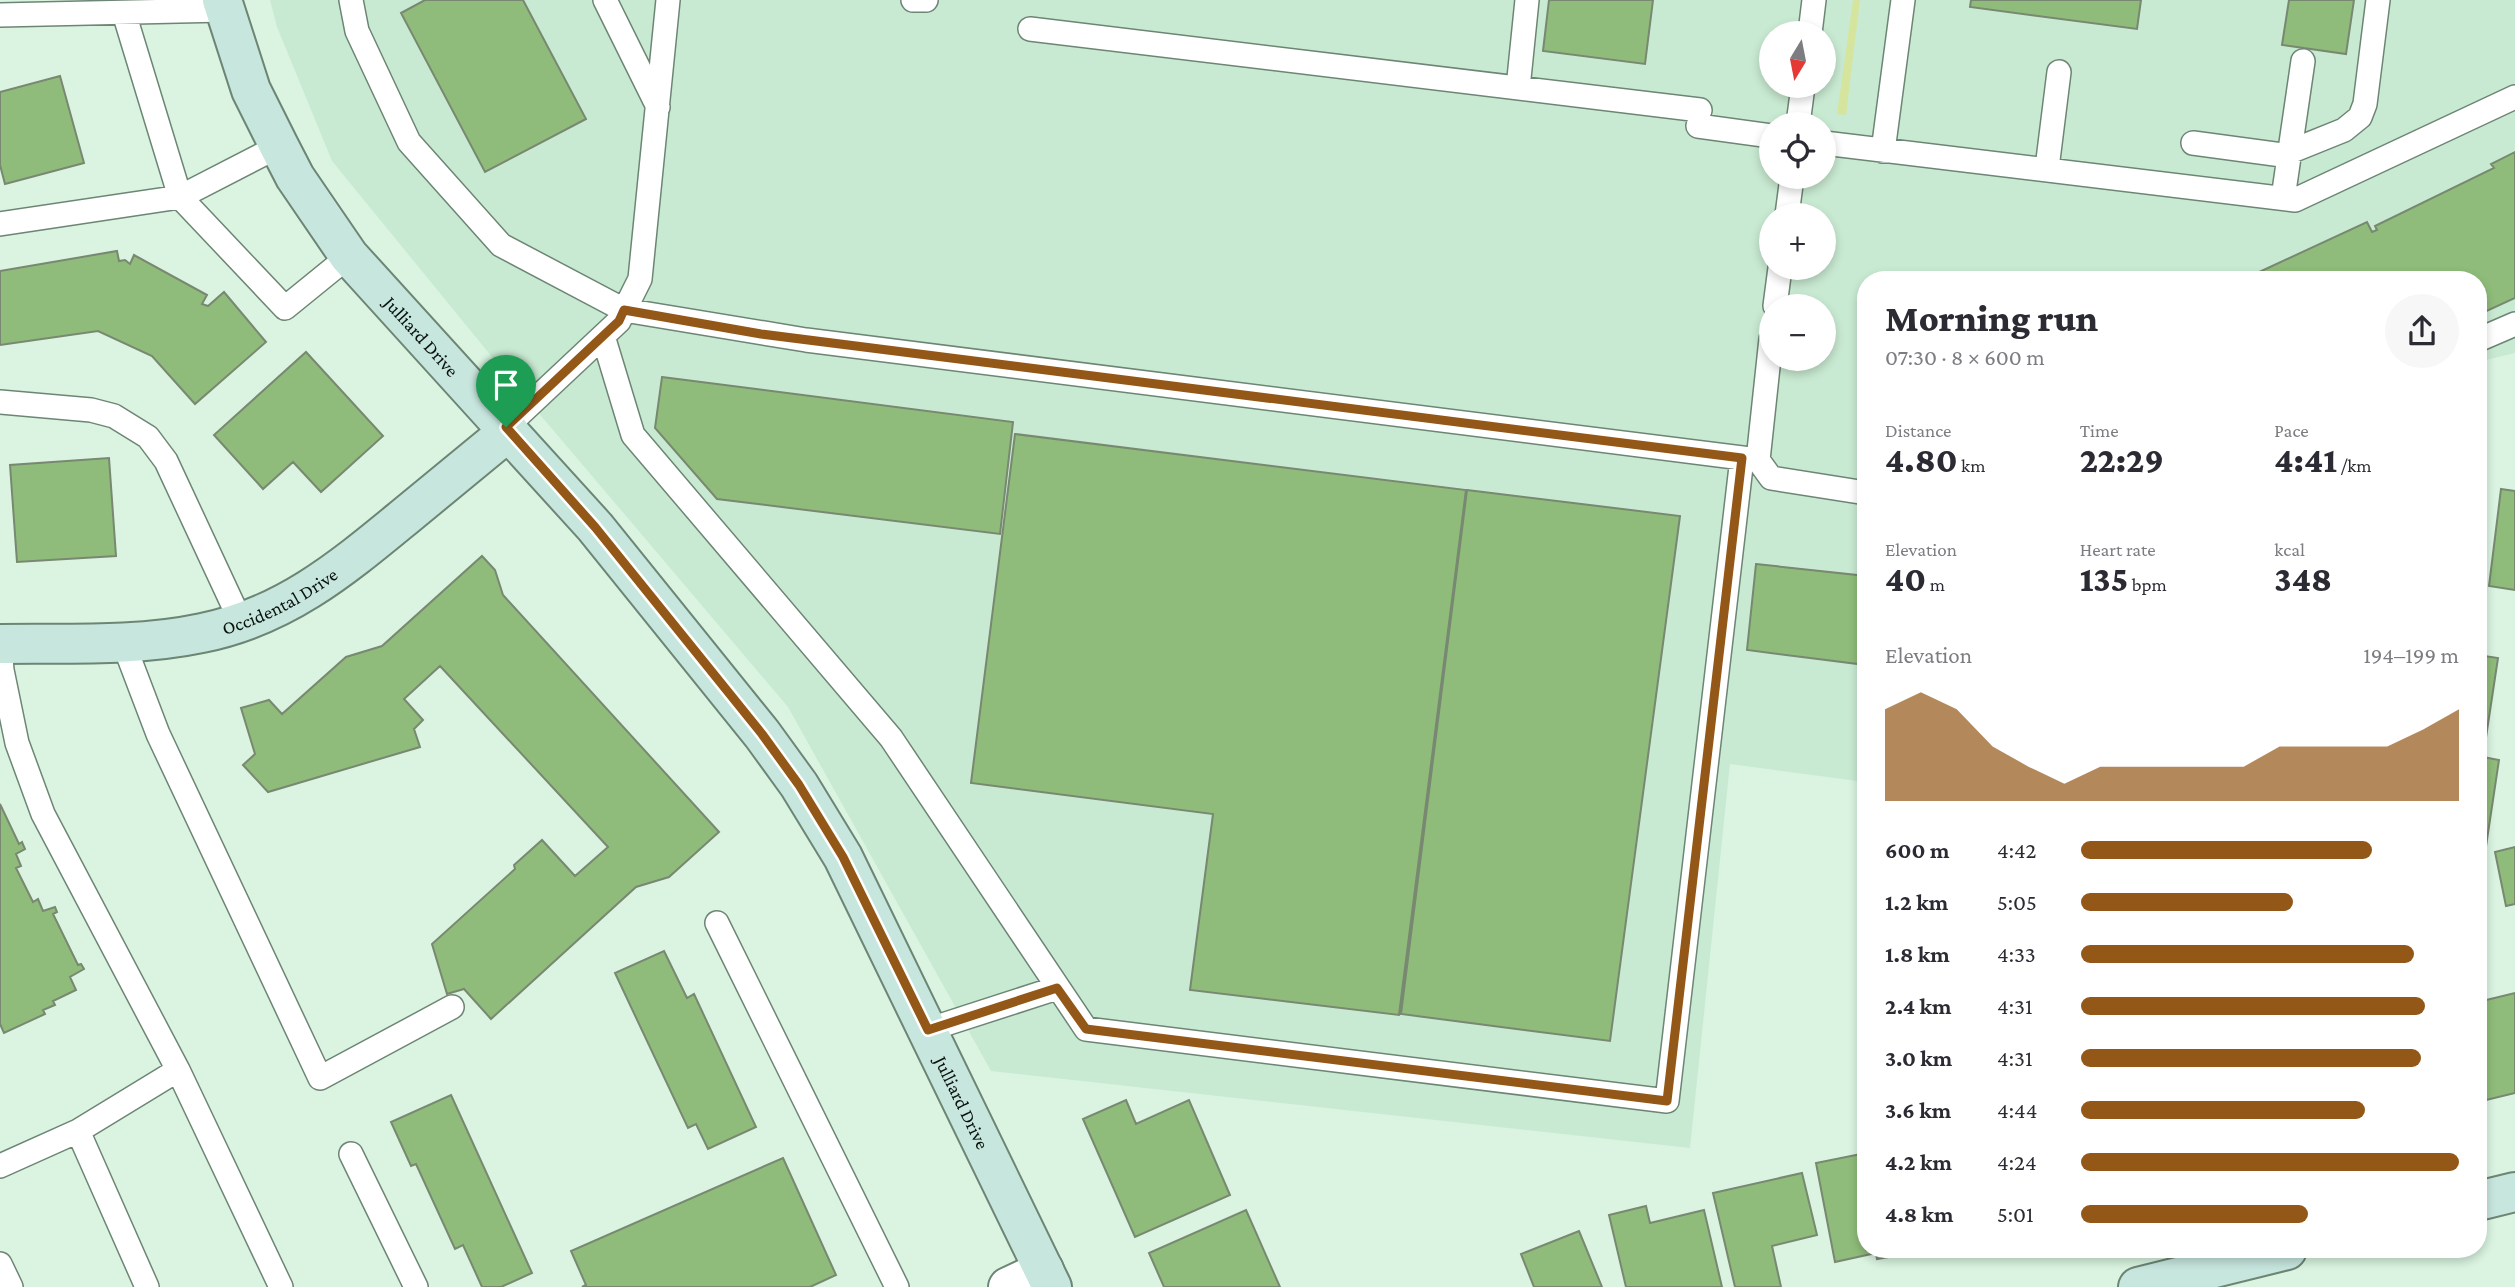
<!DOCTYPE html>
<meta charset="utf-8">
<style>
body{margin:0;font-family:"Crimson Pro",serif;background:#f7f7f7;color:#2b2b33;height:100vh;display:flex;flex-direction:column;font-size:26px;white-space:nowrap}
*{box-sizing:border-box;margin:0}
p{font-size:23px;color:#7c7c81}
.icon{flex:none;width:38px;height:38px;fill:none;stroke:currentColor;stroke-width:2;stroke-linecap:round;stroke-linejoin:round}
.map{position:relative;flex:1;overflow:hidden}
.panel{position:absolute;left:1857px;top:271px;width:630px;height:987px;display:flex;flex-direction:column;background:#fff;border-radius:28px;box-shadow:0 4px 10px #0003}
.panel>*{flex:none}
.needle{width:46px;rotate:190deg}
.tools{position:absolute;left:1759px;top:21px;display:grid;gap:14px}
.tools a{display:grid;place-items:center;width:77px;height:77px;border-radius:50%;background:#fff;box-shadow:0 4px 10px #0003;font-size:35px}
.pin{position:absolute;display:grid;place-items:center;width:60px;height:60px;color:#fff;margin:-72px -30px;border-radius:50% 50% 50% 0;rotate:-45deg;box-shadow:0 0 7px #0007}
.pin .icon{rotate:45deg}
.round{display:grid;place-items:center;flex:none;width:74px;height:74px;border-radius:37px;background:#f7f7f7}
.head{display:flex;align-items:center;justify-content:space-between;height:119px;padding:0 28px}
h1{font-size:38px;font-weight:800;line-height:52px}
.figures{display:grid;grid-template-columns:repeat(3,1fr);gap:10px;height:119px;padding:7px 28px}
.figures div{display:grid;align-content:center}
.figures b{font-size:35px;font-weight:800}
.figures small{font-size:19px;font-weight:400}
.figures p{font-size:19px}
.chart{height:196px;padding:14px 28px}
.chart p{display:flex;justify-content:space-between}
.chart svg{width:100%;height:126px;margin-top:7px;fill:#935818;opacity:.7}
ul{padding:0 28px;list-style:none;font-size:23px}
li{display:grid;grid-template-columns:112px 84px 1fr;align-items:center;height:52px}
li i{height:18px;border-radius:9px;background:#935818}
.map>svg:first-child{display:block}
.built{fill:#c9ead2;fill-rule:evenodd}
.green{fill:#d6e59e}
.building{fill:#8fbc7a;stroke:#788871;stroke-width:2}
.lines{fill:none;stroke-linecap:round;stroke-linejoin:round}
.lane-casing{stroke:#6d8574;stroke-width:26}
.street-casing{stroke:#6d8574;stroke-width:42}
.secondary-casing{stroke:#6d8574;stroke-width:42}
.lane{stroke:#fff;stroke-width:23}
.street{stroke:#fff;stroke-width:38}
.secondary{stroke:#c7e6de;stroke-width:38}
.route-casing{stroke:#fff;stroke-width:14}
.route{stroke:#935818;stroke-width:9}
.labels{text-anchor:middle;dominant-baseline:central;stroke-width:6;stroke-linejoin:round;paint-order:stroke}
.street-label{font-size:19px;fill:#09120c;stroke:#fff}
</style>
<div class="map">
<svg width="2515" height="1287" viewBox="0 0 2515 1287">
<rect width="100%" height="100%" fill="#daf4e1"/>
<path class="built" d="M270,0H2515V353L2478,362V280H1866L1865,782L1730,764L1690,1148L991,1071L788,707L514,384L332,161L277,27ZM1771,33H1824V86H1771ZM1771,124H1824V177H1771ZM1771,215H1824V268H1771ZM1771,306H1824V359H1771Z"/>
<path class="green" d="M1853,0H1860L1846,115L1837,114Z"/>
<path class="building" d="M425,0H523L586,119L485,172L401,13Z
M1549,0H1653L1645,64L1543,51Z
M1971,0H2141L2137,29L1970,7Z
M2289,0H2354L2346,54L2282,45Z
M60,76L84,163L5,184L0,165V92Z
M2515,152V298L2478,315V280H2242L2367,222L2372,232L2377,230L2375,226L2494,168L2491,164Z
M117,251L119,261L125,260L130,264L134,255L207,295L202,304L208,306L224,292L266,342L195,404L152,356L98,331L0,345V271Z
M306,352L383,436L321,492L293,462L263,489L214,435Z
M662,377L1013,422L1000,534L717,499L655,428Z
M1015,434L1466,490L1399,1015L1190,990L1213,814L971,783Z
M109,458L116,556L17,562L10,465Z
M2501,489L2515,491V590L2489,586Z
M1467,490L1680,516L1610,1041L1401,1014Z
M482,556L495,570L503,595L719,832L669,877L636,887L491,1019L464,989L447,994L432,944L515,869L514,865L542,840L575,876L608,847L440,666L404,699L423,720L414,729L420,747L268,792L243,765L255,754L241,708L269,700L282,714L346,657L382,646Z
M1756,564L1866,576V665L1747,650Z
M2478,655L2498,658L2483,757L2499,760L2485,853L2478,851Z
M0,804L19,844L22,842L25,849L16,854L21,866L16,868L33,902L38,899L43,911L55,907L57,912L53,914L78,965L81,964L84,969L70,977L76,990L53,1001L55,1005L43,1010L45,1014L4,1033L0,1024Z
M2515,847V904L2506,906L2495,852Z
M664,951L687,998L694,994L756,1127L708,1149L696,1124L688,1128L615,973Z
M2515,993V1093L2478,1102V1032L2485,1030L2478,1002Z
M451,1095L532,1273L501,1287H482L463,1245L455,1249L416,1164L411,1166L391,1122Z
M1126,1100L1136,1124L1189,1100L1230,1195L1135,1237L1083,1119Z
M1866,1153V1250H1927L1877,1259L1876,1253L1835,1262L1816,1163Z
M783,1158L836,1275L810,1287H582L586,1285L571,1251Z
M1802,1173L1817,1235L1772,1246L1781,1287H1735L1713,1193Z
M1646,1206L1650,1223L1704,1210L1722,1287H1626L1609,1215Z
M1246,1210L1280,1287H1164L1149,1253Z
M1579,1231L1602,1287H1534L1521,1254Z"/>
<g class="lines">
<defs>
<path id="lane" d="M351,0L357,31L409,142L501,245L624,310L806,340L1758,460
M605,0L658,107
M913,0H926
M0,15L224,10
M1030,29L1700,110
M1810,33L1814,0
M1518,88L1527,0
M1798,124L1803,86
M1698,126L1771,136
M1824,143L2295,200L2515,97
M2193,143L2282,155L2344,130L2360,117L2365,104L2378,0
M279,146L180,197L285,308L349,256
M1883,151L1903,0
M2047,168L2059,72
M2283,198L2303,61
M1787,215L1792,177
M0,224L180,197L124,13
M1775,306L1780,268
M603,336L633,435L891,738L1086,1029L1667,1101L1742,458
M1771,339L1758,460L1771,478L1866,493
M2478,340L2515,324
M0,402L91,410L114,416L148,437L166,461L241,622
M506,427L619,321L640,279L668,0
M123,642L158,734L320,1078L452,1007
M0,647L2,670L17,743L43,814L178,1070L281,1287
M717,923L897,1287
M927,1030L1057,988
M351,1154L416,1287
M0,1166L78,1131
M0,1264L11,1287
M147,1287L78,1131L178,1070"/>
<path id="street" d="M1008,1287L1044,1270"/>
<g id="secondary">
<path id="s1" d="M222,0L251,90L279,146L295,177L349,256L595,527L762,734L799,785L843,857L1052,1287"/>
<path id="s2" d="M0,644C67,643 136,647 202,633C283,617 340,570 402,519C438,489 474,460 509,431"/>
<path d="M2478,1201L2515,1192"/>
<path d="M2138,1287L2287,1250"/>
</g>
</defs>
<use href="#lane" class="lane-casing"/>
<use href="#street" class="street-casing"/>
<use href="#secondary" class="secondary-casing"/>
<use href="#lane" class="lane"/>
<use href="#street" class="street"/>
<use href="#secondary" class="secondary"/>
</g>
<g class="lines">
<defs>
<path id="route" d="M624,310L761,334L1742,458L1667,1101L1086,1029L1057,988L928,1030L843,857L799,785L762,734L595,527L506,427L619,321Z"/>
</defs>
<use href="#route" class="route-casing"/>
<use href="#route" class="route"/>
</g>
<g class="labels">
<g class="street-label">
<text stroke="none"><textPath href="#s1" startOffset="396">Julliard Drive</textPath></text>
<text stroke="none"><textPath href="#s2" startOffset="287">Occidental Drive</textPath></text>
<text stroke="none"><textPath href="#s1" startOffset="1340">Julliard Drive</textPath></text>
</g>
</g>
</svg>
<div class="tools">
<a><svg class="needle" viewBox="-14 -14 28 28"><path d="M0-13l5 13h-10z" fill="#e53935"/><path d="M0 13l5-13h-10z" fill="#7c7c81"/></svg></a>
<a><svg class="icon" aria-label="locate" viewBox="0 0 24 24"><circle cx="12" cy="12" r="6"/><path d="M12 2v4M12 18v4M2 12h4M18 12h4"/></svg></a>
<a>+</a>
<a>−</a>
</div>
<div class="pin" style="left:506px;top:427px;background:#1e9e55"><svg class="icon" aria-label="arrive" viewBox="0 0 24 24"><path d="M6 21V4h12l-3 4 3 4H6"/></svg></div>
<section class="panel">
<div class="head"><div><h1>Morning run</h1><p>07:30 · 8 × 600 m</p></div><a class="round"><svg class="icon" aria-label="share" viewBox="0 0 24 24"><path d="M12 15V3M7 8l5-5 5 5M5 13v7h14v-7"/></svg></a></div>
<div class="figures">
<div><p>Distance</p><b>4.80<small> km</small></b></div>
<div><p>Time</p><b>22:29</b></div>
<div><p>Pace</p><b>4:41<small> /km</small></b></div>
</div>
<div class="figures">
<div><p>Elevation</p><b>40<small> m</small></b></div>
<div><p>Heart rate</p><b>135<small> bpm</small></b></div>
<div><p>kcal</p><b>348</b></div>
</div>
<div class="chart"><p><span>Elevation</span>194–199 m</p>
<svg viewBox="0 0 160 44" preserveAspectRatio="none"><path d="M0 44V12L10 6L20 12L30 25L40 32L50 38L60 32L70 32L80 32L90 32L100 32L110 25L120 25L130 25L140 25L150 19L160 12V44z"/></svg>
</div>
<ul>
<li><b>600 m</b>4:42<i style="width:77%"></i></li>
<li><b>1.2 km</b>5:05<i style="width:56%"></i></li>
<li><b>1.8 km</b>4:33<i style="width:88%"></i></li>
<li><b>2.4 km</b>4:31<i style="width:91%"></i></li>
<li><b>3.0 km</b>4:31<i style="width:90%"></i></li>
<li><b>3.6 km</b>4:44<i style="width:75%"></i></li>
<li><b>4.2 km</b>4:24<i style="width:100%"></i></li>
<li><b>4.8 km</b>5:01<i style="width:60%"></i></li>
</ul>
</section>
</div>
